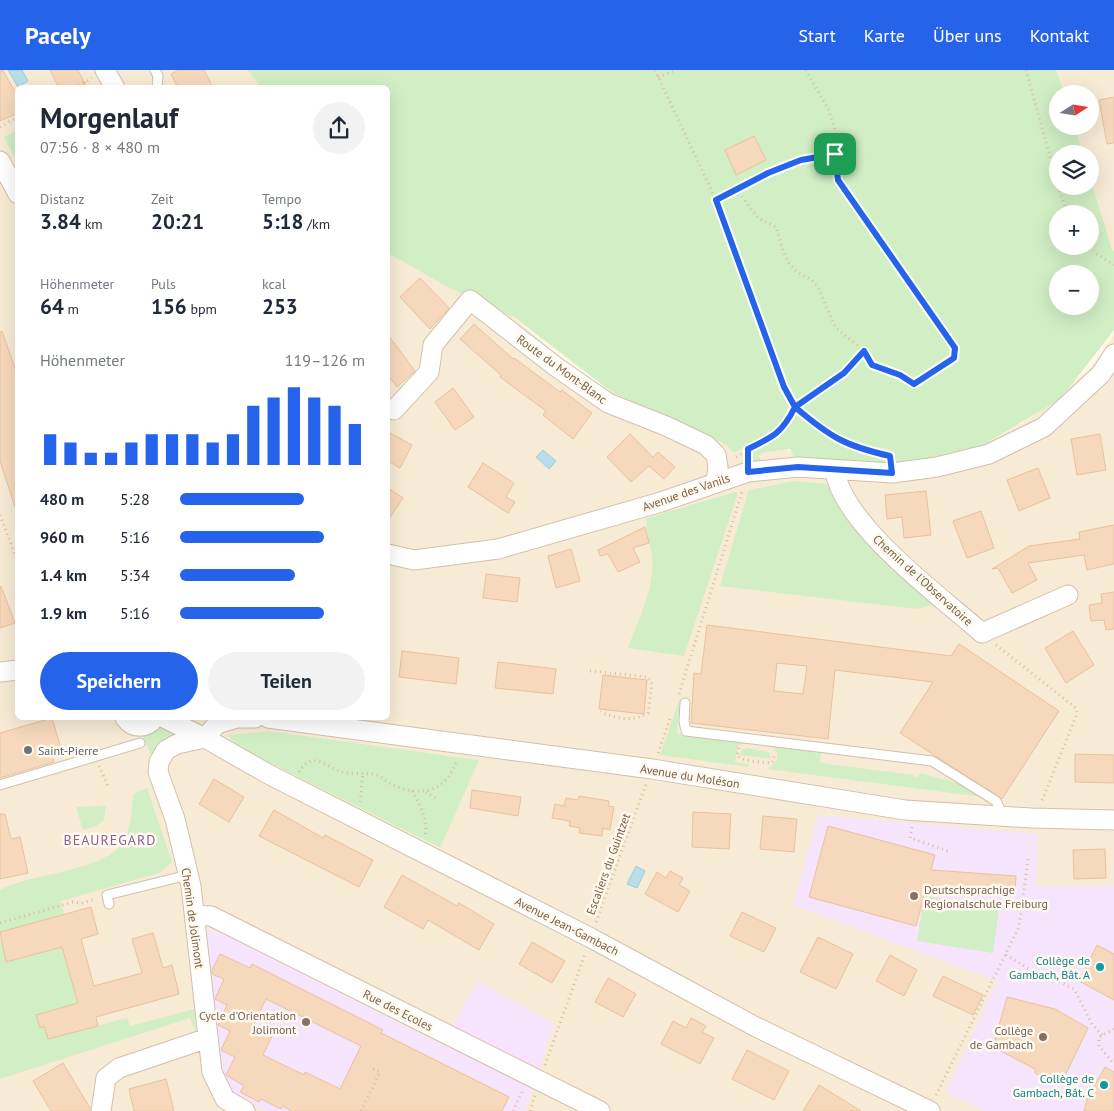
<!DOCTYPE html>
<html lang="de">
<meta charset="utf-8">
<style>
body{margin:0;font-family:"PT Sans",sans-serif;background:#f2f2f3;color:#1f2937;height:100vh;display:flex;flex-direction:column;font-size:19px;white-space:nowrap}
*{box-sizing:border-box;margin:0}
p{font-size:16px;color:#747a83}
.icon{flex:none;width:28px;height:28px;fill:none;stroke:currentColor;stroke-width:2;stroke-linecap:round;stroke-linejoin:round}
.map{position:relative;flex:1;overflow:hidden}
.panel{position:absolute;left:15px;top:15px;width:375px;height:635px;display:flex;flex-direction:column;background:#fff;border-radius:8px;box-shadow:0 5px 20px #0002}
.panel>*{flex:none}
.needle{width:32px;rotate:78deg}
.controls{position:absolute;left:1049px;top:15px;display:grid;gap:10px}
.controls a{display:grid;place-items:center;width:50px;height:50px;border-radius:50%;background:#fff;box-shadow:0 5px 20px #0002;font-size:25px}
.pin{position:absolute;display:grid;place-items:center;width:42px;height:42px;color:#fff;margin:-21px;border-radius:10px;box-shadow:0 2px 8px #0006}
.round{display:grid;place-items:center;flex:none;width:52px;height:52px;border-radius:26px;background:#f2f2f3}
.head{display:flex;align-items:center;justify-content:space-between;height:85px;padding:0 25px}
h1{font-size:28px;font-weight:700;line-height:38px}
.stats{display:grid;grid-template-columns:repeat(3,1fr);gap:8px;height:85px;padding:5px 25px}
.stats div{display:grid;align-content:center}
.stats b{font-size:21px;font-weight:700}
.stats small{font-size:14px;font-weight:400}
.stats p{font-size:14px}
.chart{height:140px;padding:10px 25px}
.chart p{display:flex;justify-content:space-between}
.chart svg{width:100%;height:90px;margin-top:5px;stroke:#2563eb;stroke-width:6}
.primary-button{display:flex;gap:10px;margin-top:auto;padding:10px 25px}
.primary-button a{flex:1;height:58px;border-radius:30px;background:#2563eb;color:#fff;font-size:20px;font-weight:700;line-height:58px;text-align:center}
.primary-button a+a{background:#f2f2f3;color:#1f2937}
ul{padding:0 25px;list-style:none;font-size:16px}
li{display:grid;grid-template-columns:80px 60px 1fr;align-items:center;height:38px}
li i{height:12px;border-radius:6px;background:#2563eb}
header{display:flex;align-items:center;gap:30px;box-sizing:border-box;height:70px;padding:0 25px;background:#2563eb;color:#fff}
header strong{font-size:24px}
nav{display:flex;gap:28px;margin-inline-start:auto;font-size:18px}
.map>svg:first-child{display:block}
.residential{fill:#f7ebd5;fill-rule:evenodd}
.education{fill:#f5e4fb}
.green{fill:#d1eec4;fill-rule:evenodd}
.water{fill:#b9deea;stroke:#9ecddd}
.building{fill:#f6d9bc;stroke:#eac19b;fill-rule:evenodd}
.lines{fill:none;stroke-linecap:round;stroke-linejoin:round}
.lane-casing{stroke:#d2c0ab;stroke-width:11}
.street-casing{stroke:#d2c0ab;stroke-width:21}
.path{stroke:#dcbd9f;stroke-width:3;stroke-dasharray:1 4;stroke-linecap:butt}
.lane{stroke:#fff;stroke-width:9}
.street{stroke:#fff;stroke-width:19}
.route-casing{stroke:#fff;stroke-width:10}
.route{stroke:#2563eb;stroke-width:6}
.worship-dot{fill:#6b7280;stroke:#fffaf0;stroke-width:2}
.education-dot{fill:#8d6e63;stroke:#fffaf0;stroke-width:2}
.culture-dot{fill:#0f9aa8;stroke:#fffaf0;stroke-width:2}
.labels{text-anchor:middle;dominant-baseline:central;stroke-width:5;stroke-linejoin:round;paint-order:stroke}
.street-label{font-size:12px;fill:#7b6048;stroke:#fffaf0}
.worship-label{font-size:12px;fill:#5b616d;stroke:#fffaf0;text-anchor:start}
.education-label{font-size:12px;fill:#785e54;stroke:#fffaf0;text-anchor:end}
.culture-label{font-size:12px;fill:#0d838f;stroke:#fffaf0;text-anchor:end}
.neighbourhood-label{font-size:14px;letter-spacing:1px;fill:#8b6097;stroke:#fffaf0}
</style>
<header>
<strong>Pacely</strong>
<nav><a>Start</a><a>Karte</a><a>Über uns</a><a>Kontakt</a></nav>
</header>
<div class="map">
<svg width="1114" height="1041" viewBox="0 0 1114 1041">
<rect width="100%" height="100%" fill="#fef8e7"/>
<path class="residential" d="M0,0H253L265,17L18,18V648H388V173L470,210L560,287L613,323L746,368L814,388L982,376L1031,348L1092,297L1114,265V1041H0ZM269,661L478,690V691L439,778L238,677L229,665Z
M1056,0H1114V181L1112,180L1090,107V84H1083L1075,56H1090V24H1065Z"/>
<path class="education" d="M818,745L1038,764L1036,816L1114,815V1041H984L946,1022L997,911L793,835Z
M215,859L441,974L478,911L554,954L525,1041H266L250,1035L232,1023L222,1011L206,866L208,861Z"/>
<path class="green" d="M248,0H1056L1065,24H1058V56H1075L1083,84H1058V116H1090V107L1112,180L1114,181V260L1060,329L982,376L895,395L797,392L790,379L763,382L758,386L763,392L752,396V380L748,375L734,383L727,375L613,323L514,247L448,217L388,183V18L261,17ZM1058,144H1090V176H1058ZM1058,204H1090V236H1058Z
M17,60V92L4,67Z
M794,411L826,414L857,456L931,524L932,535L917,539L720,516L749,420Z
M735,422L738,423L684,586L628,578C638,550 655,518 652,487C651,474 645,462 647,448Z
M680,628L677,664L747,673L738,675L735,692L748,694L749,697L660,685Z
M162,654L182,661L152,686L141,663Z
M269,661L479,690L440,778L238,677L228,665Z
M773,677L821,682L820,693L914,705L915,707H919L920,703L964,715L982,727L768,699L777,690V683Z
M747,678L769,682L771,689L740,685L743,679Z
M147,718L172,792L159,803L61,831L64,844L0,862V820C32,803 97,802 120,776C131,764 132,739 133,724Z
M106,736L104,750L96,756L83,760L76,737Z
M924,826L999,838L993,883L917,871Z
M0,868L7,892L62,877L78,933L36,945L40,957L44,956L48,969L127,948L130,956L195,939L196,964L190,948L0,1009Z"/>
<path class="water" d="M8,0H22L28,11L18,17Z
M543,380L556,391L549,399L536,387Z
M636,796L645,801L637,818L627,814Z"/>
<path class="building" d="M0,0H3L18,28V43L0,51Z
M50,0H78L87,18H59Z
M179,0H204L213,18H178L171,4Z
M1114,27V73L1107,74L1099,30Z
M754,66L766,90L736,105L725,80Z
M420,208L449,238L430,259L400,227Z
M474,254L513,289L514,288L560,322L562,320L592,343L573,369L543,345L546,341L500,307L501,305L460,269Z
M2,261L18,307V436L15,437L0,391V262Z
M388,265L415,301L397,317L388,305Z
M453,318L474,347L455,360L435,332Z
M388,362L412,375L400,398L388,391Z
M630,364L653,387L658,382L675,397L664,409L649,396L631,412L607,387Z
M1100,364L1106,400L1077,405L1071,369Z
M483,393L514,413L506,427L515,432L508,443L468,417Z
M1038,398L1050,428L1019,441L1007,410Z
M388,418L403,428L388,450Z
M926,421L931,465L904,468L902,447L887,449L885,425Z
M981,441L994,478L967,488L953,451Z
M1114,455V494L1087,500L1084,485L1028,493L1037,510L1012,523L998,498L992,499L1029,476L1080,469L1079,462Z
M645,457L649,473L633,478L640,492L618,502L608,484L600,486L598,480Z
M571,479L580,511L556,518L548,486Z
M486,504L520,508L517,532L483,528Z
M1,516L15,553L0,558V517Z
M1114,522V559L1106,560L1104,550L1091,551L1089,535L1102,533L1101,524Z
M707,555L951,586L959,574L1059,641L1002,729L900,663L933,612L835,600L828,669L691,653L694,603L701,604ZM777,593L807,596L803,624L774,621Z
M1073,561L1094,595L1066,613L1045,578Z
M402,581L459,588L456,614L399,607Z
M498,592L556,599L553,624L495,618Z
M603,605L647,610L644,644L599,639Z
M52,648L61,678L51,681L54,692L0,708V663Z
M1075,684L1114,685V713L1075,712Z
M214,709L244,727L229,752L199,734Z
M472,720L521,727L518,746L470,738Z
M579,726L609,731L608,736L614,737L610,760L603,758L602,766L579,763L580,758L569,756L570,751L552,748L555,734L564,736L566,728L578,730Z
M274,740L323,768L325,765L373,790L359,817L259,766Z
M693,742L731,744L729,779L692,777Z
M0,744H5L11,769L20,767L28,803L0,809Z
M763,746L797,749L794,782L760,779Z
M828,756L935,785L931,800L1016,806L1015,821L927,815L916,856L809,827Z
M1105,779L1106,808L1074,809L1073,780Z
M670,801L683,808L679,815L690,821L678,842L645,824L657,802L666,808Z
M402,805L457,836L459,833L494,854L479,880L428,850L423,859L384,837Z
M91,837L98,864L81,869L94,916L142,903L132,869L153,863L163,898L172,895L179,924L96,947L98,956L48,969L44,956L40,958L36,945L78,933L62,877L6,892L0,862Z
M742,842L776,858L764,882L730,866Z
M818,867L853,884L836,919L800,902Z
M532,872L565,891L552,913L519,894Z
M1097,875L1114,884V930L1079,911Z
M220,884L250,898L252,894L383,960L381,963L509,1027L502,1041H292L282,1036L281,1039L261,1029L259,1032L240,1022L244,1016L226,1005L235,987L221,980L230,961L218,955L227,935L215,929L224,909L212,904V900ZM266,929L361,976L340,1019L305,1002L304,1005L263,985L272,966L253,956Z
M890,885L917,900L904,926L876,911Z
M943,906L983,925L973,945L933,926Z
M608,908L636,924L623,947L595,932Z
M1007,927L1055,939L1088,958L1062,1012L1054,1014L1035,1003V999L993,977Z
M691,948L706,956L702,962L714,968L700,994L661,974L673,951L686,958Z
M747,980L789,1001L774,1030L732,1009Z
M63,993L90,1038V1041H51L33,1011Z
M1105,997L1114,1002V1041H1084L1088,1027Z
M166,1009L174,1041H134L129,1019Z
M819,1015L861,1041H803Z"/>
<g class="lines">
<defs>
<path id="lane" d="M155,0L158,6L157,18
M685,633L684,651L686,661L932,691L996,731L1003,746
M0,715L140,673
M109,834L107,825L188,805"/>
<path id="street" d="M105,0L115,18
M0,91L18,124
M394,340L429,302L433,275L470,230L555,296L608,333L666,356L706,375L716,385L718,397L716,411
M835,401C843,455 941,527 982,563L1068,525
M388,484L414,490L498,479L661,432L748,402L798,397L892,403L937,397L989,384L1044,357L1101,304L1114,284
M0,602L18,600
M125,648C133,659 146,659 155,648
M164,648L205,668L268,704L591,868L756,957L930,1041
M268,648L652,699L905,740L1031,748L1114,750
M195,845L211,846L600,1041
M101,1041L106,1008L119,998L208,968
M245,1041L225,1029L212,1002L191,816L175,749L158,702L159,692L166,680L177,674L205,668L217,654L237,648H255"/>
</defs>
<use href="#lane" class="lane-casing"/>
<use href="#street" class="street-casing"/>
<path class="path" d="M655,0L716,130L784,317C788,323 791,332 795,337C817,362 848,377 880,384
M806,0L829,41L836,63L835,84L838,110L955,278V288L914,315L900,305L872,295L864,281
M1026,0L1058,115
M658,7L676,0
M85,12L89,18
M21,16L22,18
M74,18L92,8
M0,57L18,47
M1058,116L1068,144
M731,121L801,90L835,84
M716,130L731,121L741,125L758,148L776,157L783,181L789,193L797,202L812,210L819,219L835,257L864,281L844,303L795,337L786,355L778,364L748,379L747,387
M1090,176L1097,184L1114,195
M736,387L748,380
M0,445L18,493
M996,575L1076,638L1077,644L1041,733
M590,601L648,607L652,614L648,643C632,652 617,649 600,642
M679,624L742,422
M739,678L737,686C746,692 761,692 772,693L775,684
M658,683L671,646
M99,696L108,716
M299,702C313,679 325,697 342,702C354,705 366,702 377,705C383,707 387,713 393,715C423,728 447,721 457,689
M412,721C420,735 429,750 425,767
M426,722L438,730
M360,732L363,703
M912,757L910,768L951,782
M596,852L646,714
M0,853L73,832L82,833L96,829
M1006,885L1044,908L1061,912L1074,919L1092,954L1102,965
M1114,959L1099,967V976L1114,994
M545,995L585,884
M936,1025L1019,857L1028,789
M361,1041L380,1002L371,998
M513,1041L523,1020
M530,1041L535,1025"/>
<use href="#lane" class="lane"/>
<use href="#street" class="street"/>
</g>
<g class="lines">
<defs>
<path id="route" d="M835,84L801,90L768,103L716,130L784,317L795,337C782,363 773,367 748,379V402L798,397L892,403L890,386C845,376 830,367 795,337L844,303L864,281L872,295L900,305L914,314L954,288L955,278L838,110L835,84"/>
</defs>
<use href="#route" class="route-casing"/>
<use href="#route" class="route"/>
</g>
<circle class="worship-dot" cx="28" cy="680" r="5"/>
<g class="education-dot">
<circle cx="914" cy="826" r="5"/>
<circle cx="306" cy="952" r="5"/>
<circle cx="1043" cy="967" r="5"/>
</g>
<g class="culture-dot">
<circle cx="1100" cy="897" r="5"/>
<circle cx="1104" cy="1015" r="5"/>
</g>
<g class="labels">
<g class="street-label">
<text transform="translate(562 299) rotate(36)">Route du Mont-Blanc</text>
<text transform="translate(686 422) rotate(-19)">Avenue des Vanils</text>
<text transform="translate(923 510) rotate(42)">Chemin de l'Observatoire</text>
<text transform="translate(690 706) rotate(9)">Avenue du Moléson</text>
<text transform="translate(608 794) rotate(-70)">Escaliers du Guintzet</text>
<text transform="translate(193 848) rotate(82)">Chemin de Jolimont</text>
<text transform="translate(567 856) rotate(27)">Avenue Jean-Gambach</text>
<text transform="translate(398 940) rotate(27)">Rue des Ecoles</text>
</g>
<g class="worship-label">
<text x="38" y="680">Saint-Pierre</text>
</g>
<g class="education-label">
<text x="924" y="819" text-anchor="start">Deutschsprachige<tspan x="924" dy="14">Regionalschule Freiburg</tspan></text>
<text x="296" y="945">Cycle d'Orientation<tspan x="296" dy="14">Jolimont</tspan></text>
<text x="1033" y="960">Collège<tspan x="1033" dy="14">de Gambach</tspan></text>
</g>
<g class="culture-label">
<text x="1090" y="890">Collège de<tspan x="1090" dy="14">Gambach, Bât. A</tspan></text>
<text x="1094" y="1008">Collège de<tspan x="1094" dy="14">Gambach, Bât. C</tspan></text>
</g>
<g class="neighbourhood-label">
<text x="110" y="770">BEAUREGARD</text>
</g>
</g>
</svg>
<div class="controls">
<a><svg class="needle" viewBox="-14 -14 28 28"><path d="M0-13l5 13h-10z" fill="#e53935"/><path d="M0 13l5-13h-10z" fill="#747a83"/></svg></a>
<a><svg class="icon" aria-label="layers" viewBox="0 0 24 24"><path d="M12 4l9 5-9 5-9-5zM3 14l9 5 9-5"/></svg></a>
<a>+</a>
<a>−</a>
</div>
<div class="pin" style="left:835px;top:84px;background:#1e9e55"><svg class="icon" aria-label="arrive" viewBox="0 0 24 24"><path d="M6 21V4h12l-3 4 3 4H6"/></svg></div>
<section class="panel">
<div class="head"><div><h1>Morgenlauf</h1><p>07:56 · 8 × 480 m</p></div><a class="round"><svg class="icon" aria-label="share" viewBox="0 0 24 24"><path d="M12 15V3M7 8l5-5 5 5M5 13v7h14v-7"/></svg></a></div>
<div class="stats">
<div><p>Distanz</p><b>3.84<small> km</small></b></div>
<div><p>Zeit</p><b>20:21</b></div>
<div><p>Tempo</p><b>5:18<small> /km</small></b></div>
</div>
<div class="stats">
<div><p>Höhenmeter</p><b>64<small> m</small></b></div>
<div><p>Puls</p><b>156<small> bpm</small></b></div>
<div><p>kcal</p><b>253</b></div>
</div>
<div class="chart"><p><span>Höhenmeter</span>119–126 m</p>
<svg viewBox="0 0 160 44" preserveAspectRatio="none"><path d="M5 44V29M15 44V33M25 44V38M35 44V38M45 44V33M55 44V29M65 44V29M75 44V29M85 44V33M95 44V29M105 44V15M115 44V11M125 44V6M135 44V11M145 44V15M155 44V24"/></svg>
</div>
<ul>
<li><b>480 m</b>5:28<i style="width:67%"></i></li>
<li><b>960 m</b>5:16<i style="width:78%"></i></li>
<li><b>1.4 km</b>5:34<i style="width:62%"></i></li>
<li><b>1.9 km</b>5:16<i style="width:78%"></i></li>
</ul>
<div class="primary-button"><a>Speichern</a><a>Teilen</a></div>
</section>
</div>
